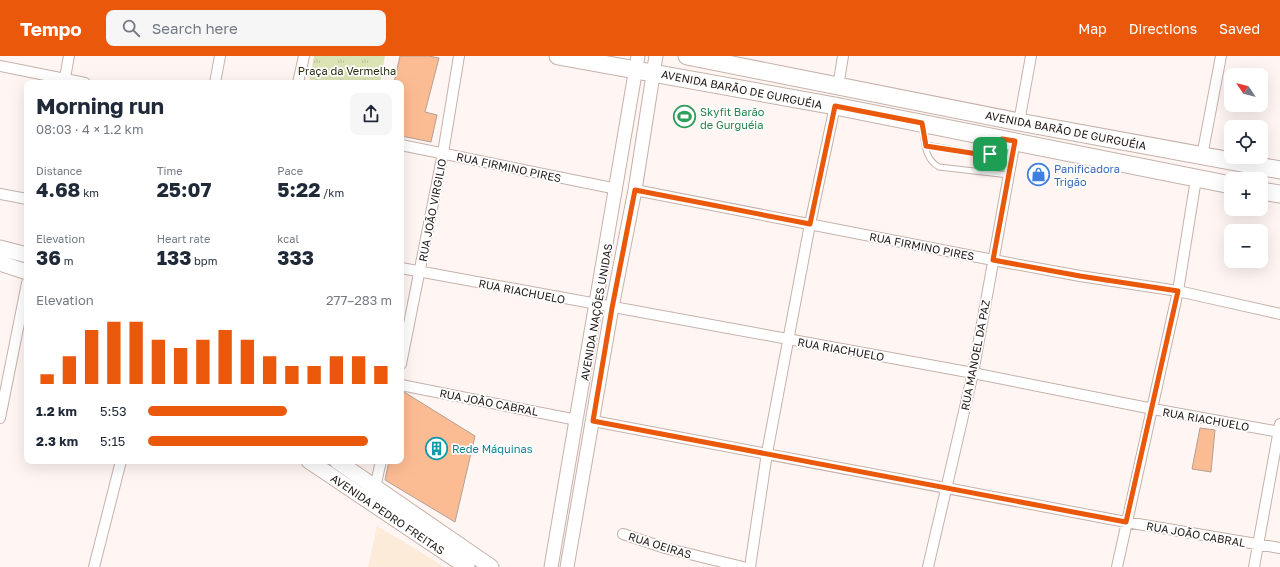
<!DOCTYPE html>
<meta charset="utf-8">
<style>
body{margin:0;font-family:"Golos Text",sans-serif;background:#f6f6f7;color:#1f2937;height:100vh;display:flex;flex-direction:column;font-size:15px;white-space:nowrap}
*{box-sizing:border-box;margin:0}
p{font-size:13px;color:#747a83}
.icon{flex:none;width:22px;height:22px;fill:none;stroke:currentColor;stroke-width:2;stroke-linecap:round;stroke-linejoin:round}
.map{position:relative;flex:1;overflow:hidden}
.details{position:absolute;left:24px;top:24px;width:380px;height:384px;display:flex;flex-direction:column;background:#fff;border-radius:8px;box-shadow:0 4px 16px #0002}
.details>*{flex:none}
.needle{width:26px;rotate:305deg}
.fabs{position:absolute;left:1224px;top:12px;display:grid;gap:8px}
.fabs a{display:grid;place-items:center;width:44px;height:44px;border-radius:8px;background:#fff;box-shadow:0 4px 16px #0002;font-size:20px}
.pin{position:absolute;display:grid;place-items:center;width:34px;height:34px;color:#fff;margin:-17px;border-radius:8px;box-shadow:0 2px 6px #0006}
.round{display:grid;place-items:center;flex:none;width:42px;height:42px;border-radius:8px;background:#f6f6f7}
.summary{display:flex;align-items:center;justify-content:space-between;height:68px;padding:0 12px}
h1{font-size:22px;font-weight:700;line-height:30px}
.stats{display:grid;grid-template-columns:repeat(3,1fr);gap:6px;height:68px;padding:4px 12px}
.stats div{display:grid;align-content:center}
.stats b{font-size:20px;font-weight:700}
.stats small{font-size:11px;font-weight:400}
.stats p{font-size:11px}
.chart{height:112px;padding:8px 12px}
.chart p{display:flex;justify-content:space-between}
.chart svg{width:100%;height:72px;margin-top:4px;stroke:#ea580c;stroke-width:6}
ul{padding:0 12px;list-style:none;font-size:13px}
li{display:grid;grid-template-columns:64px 48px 1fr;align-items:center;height:30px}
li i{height:10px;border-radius:5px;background:#ea580c}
header{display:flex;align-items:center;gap:24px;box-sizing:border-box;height:56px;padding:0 20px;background:#ea580c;color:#fff}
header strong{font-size:19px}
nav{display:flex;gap:22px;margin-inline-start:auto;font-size:14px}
.search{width:280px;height:36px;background:#f6f6f7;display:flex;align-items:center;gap:10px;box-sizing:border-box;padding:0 14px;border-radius:8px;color:#747a83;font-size:15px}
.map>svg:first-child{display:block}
.commercial{fill:#fcebd9}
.park{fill:url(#park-tufts)}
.building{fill:#fcbc93;stroke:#b2a095}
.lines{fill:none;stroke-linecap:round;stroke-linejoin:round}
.service-casing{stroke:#c6b1a9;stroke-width:7}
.minor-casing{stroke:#c6b1a9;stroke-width:12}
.tertiary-casing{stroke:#c6b1a9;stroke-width:15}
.secondary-casing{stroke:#c6b1a9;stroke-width:17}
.primary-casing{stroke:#c6b1a9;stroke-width:19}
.service{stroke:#fff;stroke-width:5}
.minor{stroke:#fff;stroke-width:10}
.tertiary{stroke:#fff;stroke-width:13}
.secondary{stroke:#fff;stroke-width:15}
.primary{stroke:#fff;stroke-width:17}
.route-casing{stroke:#fff;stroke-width:8}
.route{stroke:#ea580c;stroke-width:5}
.labels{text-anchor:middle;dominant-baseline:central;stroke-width:3.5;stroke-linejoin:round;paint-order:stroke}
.park-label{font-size:11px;fill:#2c3011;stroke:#fff}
.street-label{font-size:11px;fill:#211916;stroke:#fff}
.leisure-label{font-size:11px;fill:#27864d;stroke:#fff;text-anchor:start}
.shop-label{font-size:11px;fill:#366cbe;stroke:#fff;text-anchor:start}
.culture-label{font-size:11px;fill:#0d838f;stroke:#fff;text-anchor:start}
</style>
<header>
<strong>Tempo</strong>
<div class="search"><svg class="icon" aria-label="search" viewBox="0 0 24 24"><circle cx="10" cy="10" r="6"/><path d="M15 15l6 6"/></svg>Search here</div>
<nav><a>Map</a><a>Directions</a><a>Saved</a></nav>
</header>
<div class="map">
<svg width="1280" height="511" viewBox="0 0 1280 511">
<defs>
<pattern id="park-tufts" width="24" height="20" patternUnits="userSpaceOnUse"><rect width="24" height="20" fill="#dce4b5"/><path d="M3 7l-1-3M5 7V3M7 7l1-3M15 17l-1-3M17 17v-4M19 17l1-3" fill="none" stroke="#bcc39b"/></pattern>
</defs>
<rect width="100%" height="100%" fill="#fff6f3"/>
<path class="commercial" d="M377,470L434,504L443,511H368Z"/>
<path class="park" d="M314,0H385L380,27H309Z"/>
<path class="building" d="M400,0H429L439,2L425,56L437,59L431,86L401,80V27H394Z
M404,336L475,380L455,466L385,424L389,405H401V349Z
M1200,372L1215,374L1211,416L1192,413Z"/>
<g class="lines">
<defs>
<path id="service" d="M922,70C925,86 924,103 939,111L1009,119
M926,89L984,99L993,94L1000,85
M987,116L989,98"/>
<path id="minor" d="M0,10L85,27
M64,27L69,0
M215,27L220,0
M298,27L304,0
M838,31L843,0
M1019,66L1031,0
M401,89L617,133
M1202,100L1221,0
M635,134L993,204L1080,220L1178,235L1280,258
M0,138L27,143
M401,212L973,317L1153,353L1280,376
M401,308L443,97L459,0
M401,329L577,364
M0,362L27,227
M593,365L1126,466L1280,492
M374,436L381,405
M623,478L665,492L743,511
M94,511L121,405
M750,511L767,397L810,168L835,50
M928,511L973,317L1015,85
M1117,511L1178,235L1196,123
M1254,511L1280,368"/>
<path id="tertiary" d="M551,511L638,0
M567,511L612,251L635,134L656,0"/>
<path id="secondary" d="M0,192L27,199
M0,207L27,216
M309,405L467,511
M337,405L491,511"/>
<path id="primary" d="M558,0L835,50L1231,129
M687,0L1019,66L1280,114
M1261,135L1280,138"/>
</defs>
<use href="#service" class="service-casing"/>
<use href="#minor" class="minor-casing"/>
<use href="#tertiary" class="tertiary-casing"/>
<use href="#secondary" class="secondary-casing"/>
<use href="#primary" class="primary-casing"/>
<use href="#service" class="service"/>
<use href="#minor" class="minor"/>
<use href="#tertiary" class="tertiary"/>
<use href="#secondary" class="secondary"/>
<use href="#primary" class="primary"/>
</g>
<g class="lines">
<defs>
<path id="route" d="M835,50L922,67L926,90L984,99L994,94L1002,83L1015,85L993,204L1080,220L1178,235L1126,466L593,365L612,252L635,134L810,168Z"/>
</defs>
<use href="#route" class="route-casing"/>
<use href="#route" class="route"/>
</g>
<defs>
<symbol id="stadium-ring" viewBox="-11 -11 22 22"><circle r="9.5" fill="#fff" stroke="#2e9e5b" stroke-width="1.5"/><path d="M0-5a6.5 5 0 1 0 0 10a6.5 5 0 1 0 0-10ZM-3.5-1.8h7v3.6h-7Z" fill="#2e9e5b"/></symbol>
<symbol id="shop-ring" viewBox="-11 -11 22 22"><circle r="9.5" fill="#fff" stroke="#3f7fe0" stroke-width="1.5"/><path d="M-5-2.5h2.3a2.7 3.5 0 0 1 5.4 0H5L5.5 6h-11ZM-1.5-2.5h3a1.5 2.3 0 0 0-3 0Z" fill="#3f7fe0"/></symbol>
<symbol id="building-ring" viewBox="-11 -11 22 22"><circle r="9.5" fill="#fff" stroke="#0f9aa8" stroke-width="1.5"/><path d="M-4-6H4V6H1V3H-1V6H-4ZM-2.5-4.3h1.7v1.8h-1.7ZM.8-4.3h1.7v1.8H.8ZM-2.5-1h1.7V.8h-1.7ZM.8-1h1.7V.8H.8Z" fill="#0f9aa8"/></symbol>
</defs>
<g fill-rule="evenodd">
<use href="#stadium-ring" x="672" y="48" width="25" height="25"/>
<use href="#shop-ring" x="1026" y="106" width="25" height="25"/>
<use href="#building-ring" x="424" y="380" width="25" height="25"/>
</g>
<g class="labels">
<g class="park-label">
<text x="347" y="14">Praça da Vermelha</text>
</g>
<g class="street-label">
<text transform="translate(742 33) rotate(11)">AVENIDA BARÃO DE GURGUÉIA</text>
<text transform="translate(1066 74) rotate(11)">AVENIDA BARÃO DE GURGUÉIA</text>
<text transform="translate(509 111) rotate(12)">RUA FIRMINO PIRES</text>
<text transform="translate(432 154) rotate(-79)">RUA JOÃO VIRGILIO</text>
<text transform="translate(922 190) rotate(11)">RUA FIRMINO PIRES</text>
<text transform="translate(522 235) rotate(11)">RUA RIACHUELO</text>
<text transform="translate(596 256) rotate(-80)">AVENIDA NAÇÕES UNIDAS</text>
<text transform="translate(841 293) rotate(10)">RUA RIACHUELO</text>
<text transform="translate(975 299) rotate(-79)">RUA MANOEL DA PAZ</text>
<text transform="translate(489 346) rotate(11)">RUA JOÃO CABRAL</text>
<text transform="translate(1206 363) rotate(10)">RUA RIACHUELO</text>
<text transform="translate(388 458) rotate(34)">AVENIDA PEDRO FREITAS</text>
<text transform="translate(1196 478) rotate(10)">RUA JOÃO CABRAL</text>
<text transform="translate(660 489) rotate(17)">RUA OEIRAS</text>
</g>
<g class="leisure-label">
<text x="700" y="55">Skyfit Barão<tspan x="700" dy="13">de Gurguéia</tspan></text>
</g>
<g class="shop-label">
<text x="1054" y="112">Panificadora<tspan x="1054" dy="13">Trigão</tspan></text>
</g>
<g class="culture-label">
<text x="452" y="392">Rede Máquinas</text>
</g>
</g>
</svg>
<div class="fabs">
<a><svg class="needle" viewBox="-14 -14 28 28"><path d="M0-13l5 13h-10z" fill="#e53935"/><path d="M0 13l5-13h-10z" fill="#747a83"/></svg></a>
<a><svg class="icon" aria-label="locate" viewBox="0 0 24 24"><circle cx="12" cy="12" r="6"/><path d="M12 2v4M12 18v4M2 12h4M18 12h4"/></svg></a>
<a>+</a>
<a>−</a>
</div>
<div class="pin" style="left:990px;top:98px;background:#1e9e55"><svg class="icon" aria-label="arrive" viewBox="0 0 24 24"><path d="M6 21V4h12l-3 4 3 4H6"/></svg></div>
<section class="details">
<div class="summary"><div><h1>Morning run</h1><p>08:03 · 4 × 1.2 km</p></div><a class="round"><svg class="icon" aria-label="share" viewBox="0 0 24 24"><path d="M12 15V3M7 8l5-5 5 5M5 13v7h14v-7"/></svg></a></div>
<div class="stats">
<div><p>Distance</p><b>4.68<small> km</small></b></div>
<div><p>Time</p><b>25:07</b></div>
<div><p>Pace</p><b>5:22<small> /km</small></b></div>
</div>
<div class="stats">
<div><p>Elevation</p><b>36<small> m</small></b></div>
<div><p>Heart rate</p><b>133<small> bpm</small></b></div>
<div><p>kcal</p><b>333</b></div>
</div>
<div class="chart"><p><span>Elevation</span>277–283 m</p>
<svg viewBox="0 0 160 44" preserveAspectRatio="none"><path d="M5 44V38M15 44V27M25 44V11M35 44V6M45 44V6M55 44V17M65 44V22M75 44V17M85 44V11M95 44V17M105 44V27M115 44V33M125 44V33M135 44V27M145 44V27M155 44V33"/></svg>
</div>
<ul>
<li><b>1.2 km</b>5:53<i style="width:57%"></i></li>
<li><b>2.3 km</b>5:15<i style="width:90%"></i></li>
</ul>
</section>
</div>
